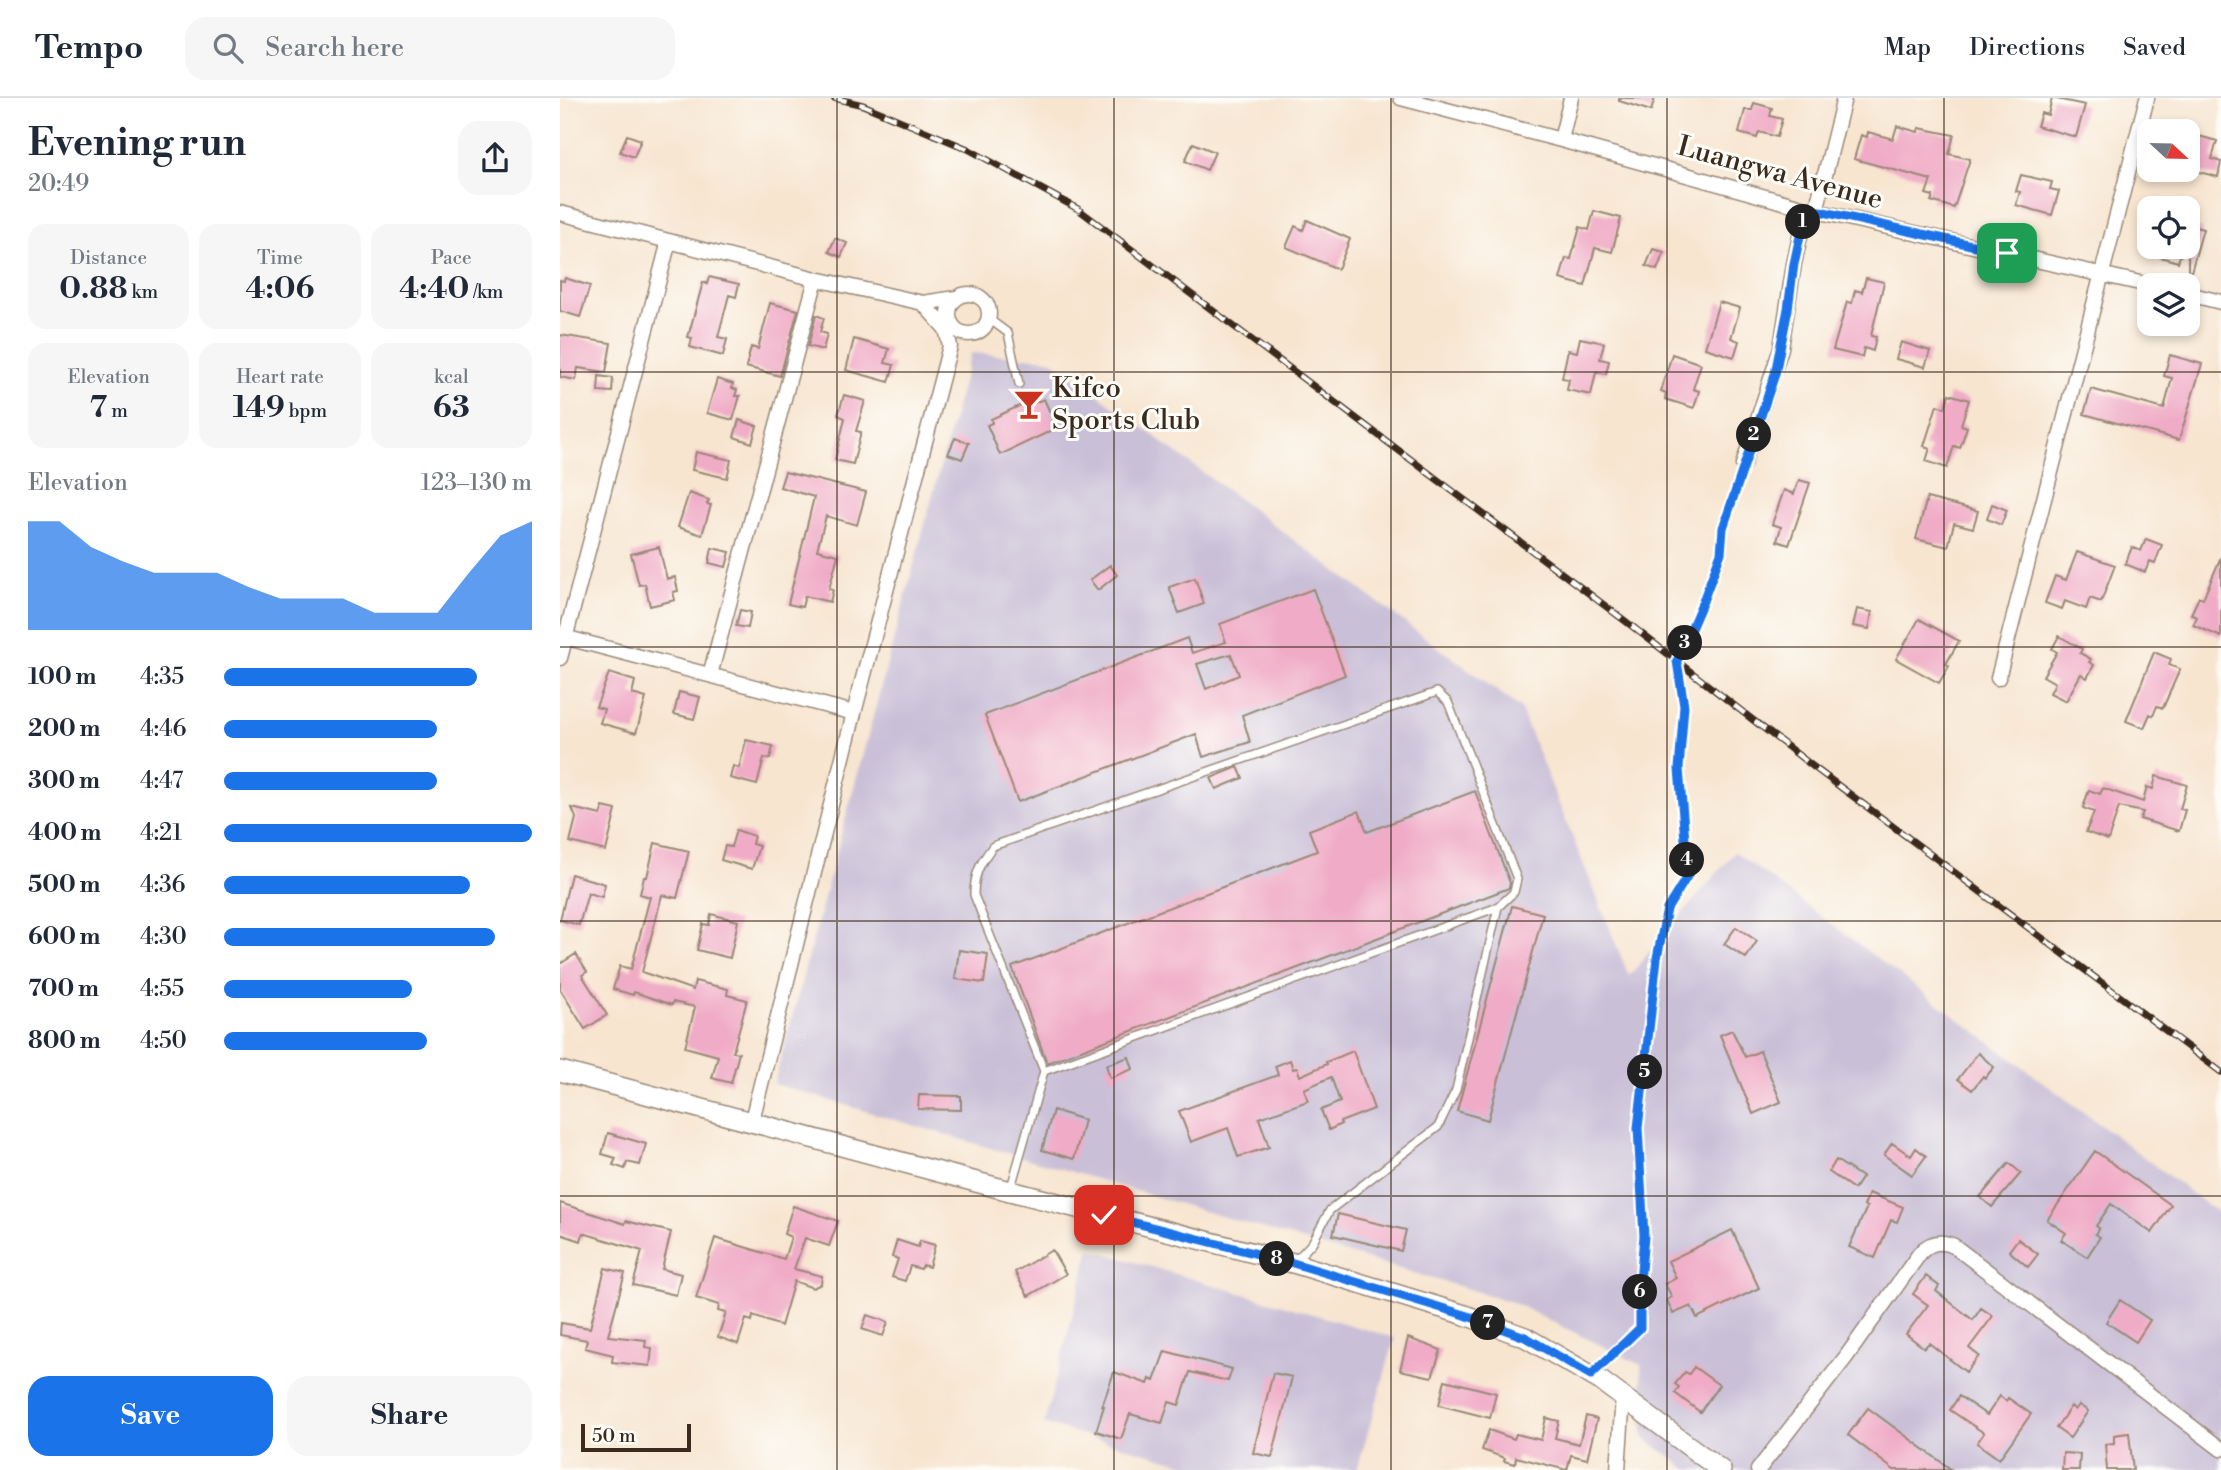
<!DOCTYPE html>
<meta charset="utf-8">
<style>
body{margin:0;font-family:"Libre Bodoni",serif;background:#f6f6f7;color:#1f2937;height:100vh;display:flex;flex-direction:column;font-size:26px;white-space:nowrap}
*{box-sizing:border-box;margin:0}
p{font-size:23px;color:#747a83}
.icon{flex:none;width:38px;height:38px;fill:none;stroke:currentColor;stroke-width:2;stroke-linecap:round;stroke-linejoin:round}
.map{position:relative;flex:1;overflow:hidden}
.drawer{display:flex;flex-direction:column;background:#fff;width:560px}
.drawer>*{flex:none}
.needle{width:46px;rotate:112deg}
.tools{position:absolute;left:1577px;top:21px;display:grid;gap:14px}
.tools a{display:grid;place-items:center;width:63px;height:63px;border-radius:14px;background:#fff;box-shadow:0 4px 10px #0003;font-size:35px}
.scale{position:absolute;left:21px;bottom:18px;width:110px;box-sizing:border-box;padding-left:7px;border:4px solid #3b2a1e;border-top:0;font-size:19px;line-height:24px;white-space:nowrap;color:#3b2a1e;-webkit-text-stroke:5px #fdfcf7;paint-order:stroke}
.pin{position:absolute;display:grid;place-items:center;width:60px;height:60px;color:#fff;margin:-30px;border-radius:14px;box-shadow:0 4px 10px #0006}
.km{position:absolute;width:35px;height:35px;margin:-18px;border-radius:50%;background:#222;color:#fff;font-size:19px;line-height:35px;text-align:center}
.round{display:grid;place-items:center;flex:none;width:74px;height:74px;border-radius:21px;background:#f6f6f7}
.summary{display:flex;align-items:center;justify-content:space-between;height:119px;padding:0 28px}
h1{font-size:38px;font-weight:700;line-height:52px}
.metrics{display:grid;grid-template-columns:repeat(3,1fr);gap:10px;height:119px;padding:7px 28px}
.metrics div{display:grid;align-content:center;border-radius:18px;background:#f6f6f7;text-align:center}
.metrics b{font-size:30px;font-weight:700}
.metrics small{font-size:19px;font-weight:400}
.metrics p{font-size:19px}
.chart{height:196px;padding:14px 28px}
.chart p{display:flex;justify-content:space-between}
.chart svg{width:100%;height:126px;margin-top:7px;fill:#1a73e8;opacity:.7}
.action{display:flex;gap:14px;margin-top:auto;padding:14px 28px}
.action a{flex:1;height:80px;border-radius:21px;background:#1a73e8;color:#fff;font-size:28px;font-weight:700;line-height:80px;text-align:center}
.action a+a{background:#f6f6f7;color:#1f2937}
ul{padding:0 28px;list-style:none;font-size:23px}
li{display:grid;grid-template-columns:112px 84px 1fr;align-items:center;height:52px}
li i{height:18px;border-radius:9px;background:#1a73e8}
header{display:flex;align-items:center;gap:42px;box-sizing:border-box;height:98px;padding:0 35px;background:#fff;border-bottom:2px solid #e0e1e3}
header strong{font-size:33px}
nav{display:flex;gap:38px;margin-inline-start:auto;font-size:24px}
.search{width:490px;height:63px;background:#f6f6f7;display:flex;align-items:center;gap:18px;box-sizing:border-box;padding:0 24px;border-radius:21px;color:#747a83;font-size:26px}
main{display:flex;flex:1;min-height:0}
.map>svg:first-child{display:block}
.industrial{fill:#c9bfd7}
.building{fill:#f0abc6;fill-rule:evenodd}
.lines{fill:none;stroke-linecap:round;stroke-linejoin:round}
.lane-casing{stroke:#987;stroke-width:10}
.street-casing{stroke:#987;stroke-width:17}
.secondary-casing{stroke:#987;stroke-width:22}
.path{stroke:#987;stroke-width:2.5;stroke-dasharray:2 5;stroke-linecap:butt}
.lane{stroke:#fff;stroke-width:7}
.street{stroke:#fff;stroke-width:14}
.secondary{stroke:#fff;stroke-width:19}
.rail-casing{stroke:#3b2a1e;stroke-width:7}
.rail{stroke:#fdfcf7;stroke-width:4.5;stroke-dasharray:13;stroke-linecap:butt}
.route-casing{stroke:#fff;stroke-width:14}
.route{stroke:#1a73e8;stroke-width:9}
.grid{fill:none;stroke:#3b2a1e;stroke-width:2;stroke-opacity:0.55}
.labels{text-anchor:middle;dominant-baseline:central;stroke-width:6;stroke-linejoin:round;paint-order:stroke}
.street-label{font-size:28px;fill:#3b2a1e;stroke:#fdfcf7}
.poi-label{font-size:28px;fill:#3b2a1e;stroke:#fdfcf7;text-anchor:start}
</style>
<header>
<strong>Tempo</strong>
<div class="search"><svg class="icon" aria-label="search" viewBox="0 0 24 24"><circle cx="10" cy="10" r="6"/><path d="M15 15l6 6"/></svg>Search here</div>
<nav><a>Map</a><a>Directions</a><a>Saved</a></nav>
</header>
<main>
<section class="drawer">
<div class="summary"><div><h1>Evening run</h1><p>20:49</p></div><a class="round"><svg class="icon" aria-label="share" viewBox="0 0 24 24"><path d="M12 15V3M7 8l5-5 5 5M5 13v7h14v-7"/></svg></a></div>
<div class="metrics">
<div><p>Distance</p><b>0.88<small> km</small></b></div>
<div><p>Time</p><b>4:06</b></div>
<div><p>Pace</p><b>4:40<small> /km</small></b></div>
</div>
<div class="metrics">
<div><p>Elevation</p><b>7<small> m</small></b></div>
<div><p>Heart rate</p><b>149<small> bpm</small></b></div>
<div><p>kcal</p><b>63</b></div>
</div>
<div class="chart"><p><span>Elevation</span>123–130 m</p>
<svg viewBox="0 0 160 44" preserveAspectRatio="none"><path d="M0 44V6L10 6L20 15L30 20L40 24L50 24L60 24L70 29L80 33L90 33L100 33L110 38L120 38L130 38L140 24L150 11L160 6V44z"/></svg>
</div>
<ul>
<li><b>100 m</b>4:35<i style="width:82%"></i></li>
<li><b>200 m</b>4:46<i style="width:69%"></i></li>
<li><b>300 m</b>4:47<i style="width:69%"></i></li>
<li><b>400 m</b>4:21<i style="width:100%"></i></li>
<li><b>500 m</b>4:36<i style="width:80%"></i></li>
<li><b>600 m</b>4:30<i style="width:88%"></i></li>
<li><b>700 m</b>4:55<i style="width:61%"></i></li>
<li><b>800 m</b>4:50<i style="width:66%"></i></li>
</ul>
<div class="action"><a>Save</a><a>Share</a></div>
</section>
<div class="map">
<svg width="1661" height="1372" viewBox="0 0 1661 1372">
<rect width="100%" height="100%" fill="#fdfcf7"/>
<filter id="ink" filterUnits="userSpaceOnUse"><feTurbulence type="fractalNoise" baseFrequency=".0143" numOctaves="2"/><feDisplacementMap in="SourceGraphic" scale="14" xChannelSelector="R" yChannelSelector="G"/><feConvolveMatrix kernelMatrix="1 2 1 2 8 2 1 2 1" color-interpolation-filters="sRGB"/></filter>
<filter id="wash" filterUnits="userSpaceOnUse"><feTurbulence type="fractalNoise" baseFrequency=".00686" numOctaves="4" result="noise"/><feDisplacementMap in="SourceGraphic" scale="28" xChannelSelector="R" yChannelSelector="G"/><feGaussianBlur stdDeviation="1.57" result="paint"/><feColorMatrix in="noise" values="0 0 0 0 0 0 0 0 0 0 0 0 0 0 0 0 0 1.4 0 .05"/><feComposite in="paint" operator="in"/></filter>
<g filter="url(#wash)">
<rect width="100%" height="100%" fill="#f7e5d0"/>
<path class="industrial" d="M411,255L490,261L960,610L1069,878L1175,754L1661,1117V1372H1128L1083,1339L1081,1267L952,1204L214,986Z
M530,1151L835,1240L797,1372H646L484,1326Z"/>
<g id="blocks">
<path class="building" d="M1059,0H1095L1091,13L1059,3Z
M1492,0L1525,7L1516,39L1477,28L1481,15L1488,17Z
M1194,5L1212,10L1210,18L1222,21L1217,39L1199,34L1197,40L1179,35L1185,12H1192Z
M1337,28L1358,34L1359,30L1394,37L1389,56L1410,61L1394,110L1371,103L1373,98L1366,96L1371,82L1294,61L1301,37L1307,39L1308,34L1333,41Z
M67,37L81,42L74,59L60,54Z
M1639,38L1657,43L1652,61L1661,64L1658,79L1628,71V43L1637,46Z
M633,45L655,54L647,72L625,63Z
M1461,77L1492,84L1490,91L1499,93L1492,117L1456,107L1460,94L1456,93Z
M1034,113L1061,120L1052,154L1035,150L1025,188L1000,181L1006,160L1011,161L1020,129L1029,132Z
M747,122L790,141L778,171L726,149L735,128L743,132Z
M1628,127L1643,131L1631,174L1628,173Z
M275,140L287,145L281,159L269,154Z
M1600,149H1623L1618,164L1600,159Z
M1093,151L1104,154L1097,172L1086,168Z
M149,179L179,186L176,199L169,197L158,239L167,241L163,258L130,249L132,240L128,239L143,184L147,186Z
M5,180L30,188L20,219L0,213V182L4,183Z
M1306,180L1324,184L1311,238L1316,239L1313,253L1304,250L1302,259L1273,252L1287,204L1292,205L1295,192L1302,194Z
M1159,204L1180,210L1171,240L1179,243L1174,259L1145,250Z
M210,205L238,212L220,278L186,269L191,249L198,251Z
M256,217L264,220L260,234L267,236L263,252L248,248Z
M0,237L51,245L46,274L18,270L16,282L0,279Z
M1020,240L1044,245L1040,261L1049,263L1046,276L1036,274L1031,297L1007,292L1009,281L1002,280L1008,252L1017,254Z
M294,241L329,251L325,265L334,267L329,284L286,272Z
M1341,244L1370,253L1365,269L1336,261Z
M1112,256L1141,266L1133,291L1139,293L1134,310L1105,301L1106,295L1101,293Z
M1610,257L1642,266L1619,342L1524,316L1531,291L1604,311L1612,280L1604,278Z
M39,278L53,280L52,294L38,293Z
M157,281L173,286L172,290L177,292L175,298H180L173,322L147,315Z
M1389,296L1409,302L1401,327L1407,329L1400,350L1394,348L1387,370L1366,363L1370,350L1364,348L1377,307L1385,310Z
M284,297L305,303L296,333L301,334L293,366L275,362L285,320L278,317Z
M484,301L497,330L440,357L427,327L432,325L431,321L472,302L474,305Z
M179,322L197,328L192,345L174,339Z
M395,340L409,345L402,361L388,356Z
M136,354L171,362L167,380L132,372Z
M225,374L306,394L297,427L266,418L257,452L278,457L269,491L273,492L270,504L245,498L242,509L228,506L254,399L220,389Z
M1239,382L1250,385L1229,447L1217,443L1221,429L1212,426L1224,392L1234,396Z
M129,395L149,402L147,406L151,407L142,437L118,429Z
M1367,400L1418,413L1413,430L1394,425L1388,449L1356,441Z
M1432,406L1447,412L1441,427L1427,421Z
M1586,441L1602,447L1595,465L1590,463L1585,474L1565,466L1572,449L1581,453Z
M99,449L107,481L115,479L118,493L113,494L115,502L90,508L85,486L79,487L71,456Z
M152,450L170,454L166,469L149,465Z
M1517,454L1555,467L1541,504L1530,500L1526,511L1505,503L1502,511L1485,505L1495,478L1506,482Z
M1661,459V539L1633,527L1637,519L1631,516L1639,499L1643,501Z
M550,467L557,477L538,492L530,482Z
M635,480L644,506L619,515L609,489Z
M753,491L785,577L682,617L690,644L643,659L636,636L458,704L425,617L627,540L632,555L666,544L660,526ZM671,556L679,577L646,591L637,566Z
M1297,511L1312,514L1309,531L1293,528Z
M180,512L191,514L188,530L176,528Z
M1359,521L1399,543L1386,566L1389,568L1379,585L1336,561Z
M1499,538L1522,551L1520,555L1531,561L1529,564L1534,567L1527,580L1521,576L1506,603L1490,595L1495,585L1483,578L1497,554L1492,551Z
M1594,554L1611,561L1609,567L1620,571L1603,610L1597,608L1593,618L1590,616L1584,630L1566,623Z
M49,575L75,583L72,596L86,600L76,635L40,625L44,611L36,609Z
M119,594L140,599L134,621L114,616Z
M186,642L213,648L210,661L204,660L197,687L170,680L173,668L179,670Z
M678,669L683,680L656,691L651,680Z
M1596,678L1627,687L1620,711L1625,712L1619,733L1580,721L1583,714L1559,709L1548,742L1526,734L1534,714L1523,710L1529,692L1540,696L1543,690L1583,704L1587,689L1593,691Z
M915,693L950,785L949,790L487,965L452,869L757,753L749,732L799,713L807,734Z
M43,709L56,712L46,753L10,744L16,720L12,710L41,717Z
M176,732L194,738L192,746L199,748L192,771L161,762L165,748L171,749Z
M95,745L129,753L117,800L102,797L82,874L133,892L135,883L168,891L167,897L187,902L173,954L179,955L171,985L152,980L158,958L125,949L135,909L113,904L112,907L74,894L73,897L53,891L60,868L71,871L90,799L80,796L84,779H87Z
M11,776L45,786L42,799L28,795L19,827L0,822Z
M952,808L983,816L928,1022L897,1013Z
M151,816L178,823L170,860L137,852L143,826L149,827Z
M1176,829L1197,843L1186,860L1164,846Z
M399,852L428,856L424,885L395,881Z
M16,856L27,874L22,877L47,917L25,931L0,891V866Z
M1172,932L1185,959L1200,953L1221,1004L1193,1016L1160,937Z
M793,953L814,1011L780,1024L781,1026L769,1032L761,1012L780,1004L771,979L744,991L748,1003L699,1020L709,1049L678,1059L668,1030L631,1044L619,1013L718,977L715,968L730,962L733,971L737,970L740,978L767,966L766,964Z
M1418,955L1434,969L1425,980L1423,978L1412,992L1398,981Z
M569,959L573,971L550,980L546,967Z
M359,997L401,998V1012L358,1011Z
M493,1012L524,1022L514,1061L482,1052Z
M48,1035L86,1046L80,1067L67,1064L65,1071L53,1067L56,1060L42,1056Z
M1332,1045L1351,1058L1356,1050L1366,1058L1352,1077L1324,1057Z
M1535,1053L1611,1107L1592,1135L1551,1106L1536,1128L1539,1130L1535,1136L1540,1139L1527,1159L1501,1142L1506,1135L1487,1122Z
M1276,1062L1302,1079L1294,1091L1269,1074Z
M1449,1065L1461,1075L1432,1109L1420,1099Z
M1309,1095L1343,1109L1337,1124L1331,1122L1315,1160L1289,1149L1307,1109L1304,1108Z
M0,1105L65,1126L66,1123L111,1134L102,1171L121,1176L116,1197L73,1187L82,1153L23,1135L21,1143L0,1136Z
M233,1108L278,1123L269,1148L245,1140L234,1171L262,1178L261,1186L253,1190L234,1183L221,1228L193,1218L192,1223L186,1221L178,1246L158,1239L166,1215L158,1213L159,1207L136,1200L155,1140L224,1161L231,1139L224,1136Z
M778,1116L846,1132L841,1153L773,1137Z
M1172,1132L1199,1190L1137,1220L1131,1208L1113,1216L1107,1202L1112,1199L1105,1186L1116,1180L1108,1163Z
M1458,1141L1478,1156L1468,1169L1449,1153Z
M337,1142L358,1149L360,1143L375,1147L369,1169L363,1167L361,1171L350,1168L345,1183L332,1179L338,1161L332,1159Z
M492,1152L506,1176L468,1198L455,1174Z
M45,1170L65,1175L48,1238L86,1242L85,1249L92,1250L90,1268L52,1264L53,1257L25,1250L27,1242L0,1237L1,1225L30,1230Z
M1366,1178L1379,1188L1376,1193L1413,1222L1421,1210L1433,1218L1409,1250L1419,1258L1406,1274L1369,1245L1364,1250L1346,1236L1368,1207L1353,1196Z
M1560,1202L1590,1222L1576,1244L1546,1224Z
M307,1217L328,1224L323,1238L302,1231Z
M848,1240L881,1252L872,1279L840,1272Z
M605,1253L672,1271L668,1283L630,1274L619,1307L609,1304L602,1325L570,1316L561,1341L536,1333L544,1308H542L554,1274L588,1286L590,1281L594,1283Z
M1134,1269L1159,1287L1140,1314L1115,1295L1119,1289L1115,1286L1125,1274L1129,1276Z
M713,1275L732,1279L712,1359L693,1355Z
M885,1282L936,1295L930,1320L879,1307Z
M1399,1298L1427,1317L1440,1298L1446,1303L1448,1300L1471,1316L1439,1361L1417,1345L1424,1335L1390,1312Z
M1519,1307L1528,1313L1510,1340L1496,1330L1511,1308L1515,1312Z
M1308,1310L1392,1372H1334L1288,1337Z
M1026,1318L1037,1321L1027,1361L1011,1357L1007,1372L956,1359L955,1366L944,1363L945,1360L922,1352L929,1332L954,1341L956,1336L981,1342L986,1320L999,1323L995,1340L1019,1346Z
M1569,1335L1573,1372H1547L1545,1346L1554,1345V1337Z
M1503,1355L1520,1356L1519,1372H1502Z"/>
</g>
</g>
<g filter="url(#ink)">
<use href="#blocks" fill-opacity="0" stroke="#987" stroke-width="2"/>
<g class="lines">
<defs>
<path id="lane" d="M429,221L448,235L459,286
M484,973L414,797C414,776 420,765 433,748L877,594L888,604L957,781L954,794L938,809L896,992L878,1029L770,1112L752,1145L736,1162
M450,1093L484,973L938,809"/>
<path id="street" d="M841,0L1001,42L1256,113L1589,187
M1001,42L1011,0
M1256,113L1284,0
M0,115L256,181L363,205L396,200
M389 216a20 20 0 1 1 40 0a20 20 0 1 1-40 0Z
M1628,196L1661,204
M1183,367L1221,250L1234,166L1246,110
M0,538L294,615
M0,560L109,143
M150,577L256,181
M1438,580L1587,0
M192,1022L294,615L390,248L386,231L363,205
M1058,1372L1063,1298
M1198,1372L1286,1259L1360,1155C1370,1144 1380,1142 1394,1148L1661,1351"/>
<path id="secondary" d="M0,973L450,1093L733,1165L905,1217L965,1239L1041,1283L1161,1372"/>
</defs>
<use href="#lane" class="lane-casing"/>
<use href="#street" class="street-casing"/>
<use href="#secondary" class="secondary-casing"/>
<path class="path" d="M1043,1265L1080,1230V1184L1085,1138L1078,1030L1097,860L1107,811L1128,777L1119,671L1124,608L1117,563L1143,503L1161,455L1163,430L1179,380"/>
<use href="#lane" class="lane"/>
<use href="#street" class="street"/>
<use href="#secondary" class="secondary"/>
<defs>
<path id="rail" d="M274,0L303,7L408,51L518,111L1064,522L1255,670L1661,974"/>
</defs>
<use href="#rail" class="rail-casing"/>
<use href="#rail" class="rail"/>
</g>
</g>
<g class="lines" filter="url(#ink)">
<defs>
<path id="route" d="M544,1117L733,1165L905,1217L965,1239L1031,1277L1080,1230V1184L1084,1138L1078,1030L1097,860L1107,811L1128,777L1119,671L1124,608L1117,563L1143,503L1161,455L1163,430L1215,276L1228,211L1234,166L1246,110L1447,155"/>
</defs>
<use href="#route" class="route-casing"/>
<use href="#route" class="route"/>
</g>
<path class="grid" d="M277,0V1372M554,0V1372M831,0V1372M1107,0V1372M1384,0V1372M0,274H1661M0,549H1661M0,823H1661M0,1098H1661"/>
<defs>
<symbol id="bar-bare" viewBox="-9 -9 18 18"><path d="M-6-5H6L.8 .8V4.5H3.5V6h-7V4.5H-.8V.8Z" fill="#c8321e" stroke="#fdfcf7" stroke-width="2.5" paint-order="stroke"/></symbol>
</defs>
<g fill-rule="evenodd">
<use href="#bar-bare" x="447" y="284" width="44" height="44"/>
</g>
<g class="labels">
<g class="street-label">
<text transform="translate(1220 75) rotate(15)">Luangwa Avenue</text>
</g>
<g class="poi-label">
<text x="492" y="290">Kifco<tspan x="492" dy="32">Sports Club</tspan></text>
</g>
</g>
</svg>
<div class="tools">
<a><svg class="needle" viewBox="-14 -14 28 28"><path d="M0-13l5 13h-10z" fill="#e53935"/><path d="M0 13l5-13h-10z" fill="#747a83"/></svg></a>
<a><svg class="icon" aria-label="locate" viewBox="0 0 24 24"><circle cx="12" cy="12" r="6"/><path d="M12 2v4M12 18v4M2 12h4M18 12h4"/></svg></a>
<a><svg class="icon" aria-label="layers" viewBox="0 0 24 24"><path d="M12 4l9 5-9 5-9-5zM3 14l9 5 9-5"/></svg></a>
</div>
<div class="scale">50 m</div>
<div class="pin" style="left:1447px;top:155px;background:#1e9e55"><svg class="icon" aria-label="arrive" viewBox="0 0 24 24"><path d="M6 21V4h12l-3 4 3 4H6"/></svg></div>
<div class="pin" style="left:544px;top:1117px;background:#d93025"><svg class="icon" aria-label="check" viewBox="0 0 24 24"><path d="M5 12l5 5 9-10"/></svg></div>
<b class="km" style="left:1243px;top:124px">1</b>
<b class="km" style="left:1194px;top:337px">2</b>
<b class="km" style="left:1125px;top:545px">3</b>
<b class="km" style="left:1127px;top:762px">4</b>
<b class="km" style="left:1085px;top:974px">5</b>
<b class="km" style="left:1080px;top:1194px">6</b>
<b class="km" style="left:928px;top:1225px">7</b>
<b class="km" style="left:717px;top:1161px">8</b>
</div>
</main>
